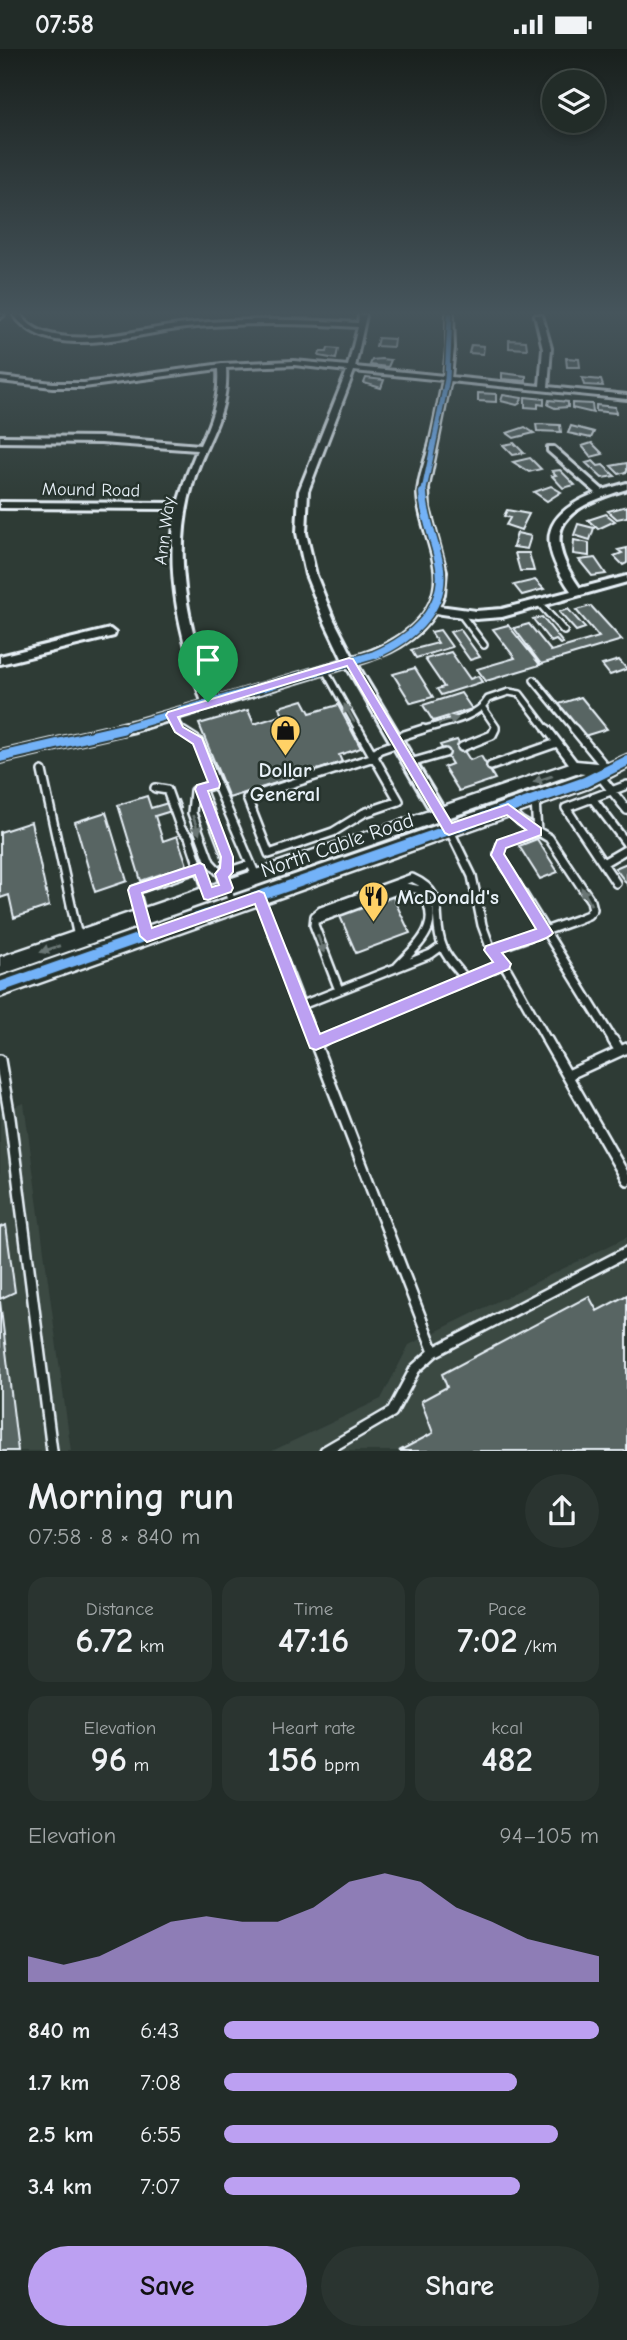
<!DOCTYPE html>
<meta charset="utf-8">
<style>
body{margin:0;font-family:"Comic Neue",sans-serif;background:#2a3430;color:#f1f3f6;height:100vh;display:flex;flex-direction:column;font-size:26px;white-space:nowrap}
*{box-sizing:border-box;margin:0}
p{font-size:23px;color:#a2a7a8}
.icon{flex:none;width:38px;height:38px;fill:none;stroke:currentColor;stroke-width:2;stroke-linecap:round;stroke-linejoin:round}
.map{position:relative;height:1402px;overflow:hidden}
.drawer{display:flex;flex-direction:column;background:#222c28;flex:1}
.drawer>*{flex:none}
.buttons{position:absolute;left:542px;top:21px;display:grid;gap:14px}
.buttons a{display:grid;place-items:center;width:63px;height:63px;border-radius:50%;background:#222c28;box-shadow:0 4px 10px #0003,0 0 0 2px #3f4845;font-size:35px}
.pin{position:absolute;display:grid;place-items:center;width:60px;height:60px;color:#fff;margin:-72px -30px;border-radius:50% 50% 50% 0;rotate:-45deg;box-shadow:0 0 7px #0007}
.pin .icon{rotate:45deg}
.round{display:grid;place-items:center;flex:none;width:74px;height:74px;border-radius:37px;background:#2a3430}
.overview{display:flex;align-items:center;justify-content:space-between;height:119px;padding:0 28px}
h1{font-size:38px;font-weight:700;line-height:52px}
.metrics{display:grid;grid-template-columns:repeat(3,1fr);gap:10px;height:119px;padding:7px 28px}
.metrics div{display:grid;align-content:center;border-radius:18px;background:#2a3430;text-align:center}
.metrics b{font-size:35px;font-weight:700}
.metrics small{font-size:19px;font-weight:400}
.metrics p{font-size:19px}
.chart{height:196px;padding:14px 28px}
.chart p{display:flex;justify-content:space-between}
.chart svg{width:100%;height:126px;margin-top:7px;fill:#bca0f2;opacity:.7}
.button{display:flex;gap:14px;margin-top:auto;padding:14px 28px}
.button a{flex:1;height:80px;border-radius:42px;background:#bca0f2;color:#111;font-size:28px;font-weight:700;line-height:80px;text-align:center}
.button a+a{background:#2a3430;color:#f1f3f6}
ul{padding:0 28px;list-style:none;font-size:23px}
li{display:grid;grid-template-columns:112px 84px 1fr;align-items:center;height:52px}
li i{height:18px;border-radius:9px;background:#bca0f2}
.status{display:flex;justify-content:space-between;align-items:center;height:49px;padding:0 35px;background:#222c28;direction:ltr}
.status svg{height:19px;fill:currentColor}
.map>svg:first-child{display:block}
.built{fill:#3b4843}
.building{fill:#596563;stroke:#e8f1f8;stroke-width:2}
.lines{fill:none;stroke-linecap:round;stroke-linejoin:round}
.service-far2-casing{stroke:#e8f1f8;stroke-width:10}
.service-far1-casing{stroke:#e8f1f8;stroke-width:12}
.service-casing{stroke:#e8f1f8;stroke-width:14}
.minor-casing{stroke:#e8f1f8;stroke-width:6}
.tertiary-casing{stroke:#e8f1f8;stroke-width:5}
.service-far2{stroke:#26332d;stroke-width:5}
.service-far1{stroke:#26332d;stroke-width:7}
.service{stroke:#26332d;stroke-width:9}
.minor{fill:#26332d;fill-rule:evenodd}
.tertiary{fill:#26332d;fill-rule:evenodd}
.cycleway-far2-casing{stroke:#26332d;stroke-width:8}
.cycleway-far1-casing{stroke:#26332d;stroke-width:11}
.cycleway-casing{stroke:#26332d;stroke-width:14}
.cycleway-far2{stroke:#73b2f8;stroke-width:5}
.cycleway-far1{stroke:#73b2f8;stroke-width:8}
.cycleway{stroke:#73b2f8;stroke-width:10}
.oneway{fill:#6a7674}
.route{fill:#bca0f2;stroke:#fff;stroke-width:2;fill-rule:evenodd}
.labels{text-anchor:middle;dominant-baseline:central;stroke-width:5;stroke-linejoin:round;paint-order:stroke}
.far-street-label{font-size:18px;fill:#e8f1f8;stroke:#26332d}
.poi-label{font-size:21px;font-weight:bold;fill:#e8f1f8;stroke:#26332d}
.street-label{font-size:21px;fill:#e8f1f8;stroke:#26332d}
</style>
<div class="status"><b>07:58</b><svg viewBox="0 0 49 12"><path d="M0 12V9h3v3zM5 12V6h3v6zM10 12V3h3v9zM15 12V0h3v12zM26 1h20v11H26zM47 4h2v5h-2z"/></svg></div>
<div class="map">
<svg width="627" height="1402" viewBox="0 0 627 1402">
<rect width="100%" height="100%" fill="#2e3b35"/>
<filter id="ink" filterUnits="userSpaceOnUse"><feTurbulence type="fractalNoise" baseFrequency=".0143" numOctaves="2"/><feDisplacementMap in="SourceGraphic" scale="14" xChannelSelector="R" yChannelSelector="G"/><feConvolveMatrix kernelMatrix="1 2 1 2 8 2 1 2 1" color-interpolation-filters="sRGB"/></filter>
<g filter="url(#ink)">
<path class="built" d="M24,1054L71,1402H0V1063Z
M627,1188V1402H272L381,1350L409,1296Z"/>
<path class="building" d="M378,289L394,290L393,298L376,297Z
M509,291L526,292L527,300L509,299Z
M471,296L484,297L483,305L469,304Z
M328,299L338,300L336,310L319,307L320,303H327Z
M566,309L579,310L580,318H567Z
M381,310L391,311L388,318L370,316L372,311Z
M502,324L526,327V332L502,330Z
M366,329L384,331L381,339L364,334Z
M582,329L601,331L603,337L584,336Z
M478,344L496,345V353L478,352Z
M503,346L522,349L520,354L517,356L501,352Z
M525,348L544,350V356L538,355V359L525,358Z
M549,351L568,353V358L555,359L548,356Z
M572,354L592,355L593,364L572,359Z
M596,356L615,358L616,364L596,362Z
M536,375L560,376L561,383L537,382Z
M571,377L594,383L591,389L568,384Z
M525,378L534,384L514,389L507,384Z
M514,394L524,404L513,406L503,396Z
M592,394L603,405L591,408L582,397Z
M530,409L541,420L529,423L513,413Z
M593,412L598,417L603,416L615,427L602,429L586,414Z
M627,414V423L619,425L611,417Z
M560,421L575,436L563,439L552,427L556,426L552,422Z
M551,437L561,443L547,452L534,443Z
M627,457V468L617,470L608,462Z
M507,461L529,465L521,481L506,476L510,469L504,467Z
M606,465L615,472L598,480L588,471Z
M578,475L594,479L590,491L574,486Z
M517,484L531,487L527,500L513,498Z
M574,491L589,494V507L573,505Z
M627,499V514L623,516L614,507L622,504L618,501Z
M515,504H529L534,522H520Z
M595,509L606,525L592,527L579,511Z
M535,531L544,540L522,546L514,536Z
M591,557L622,591L541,615L514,579L529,575L551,602L599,588L576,561Z
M568,560L585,579L576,582L559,563Z
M542,568L563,594L560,595L556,591L551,593L533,570Z
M508,576L540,616L486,632L477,620L515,609L493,580Z
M460,580L480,608L470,611L450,583Z
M440,581L452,598L416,609L411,601L438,594L431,583Z
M451,603L470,630L478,627L482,633L441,646L437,640L444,638L425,610Z
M619,611L627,620L610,626L602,616Z
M415,619L433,648L411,654L393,625Z
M461,644L472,660L433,672L423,656Z
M581,648L607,680L584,687L559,655Z
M303,651L310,664L338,656L361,699L339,706L342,713L229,749L199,675L248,661L254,675L283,666L279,658Z
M457,691L470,711L481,707L495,730L459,742L444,718L452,715L440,696Z
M147,747L151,759L178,751L181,759L155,767L163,792L177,787L187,816L141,832L118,756Z
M106,763L127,832L95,843L75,773Z
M31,773L49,857L14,869L9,846L0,849V783Z
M537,790L558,823L540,830L519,797Z
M627,814V835L615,819Z
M392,846L410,884L356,904L339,865Z
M6,1176L15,1243L0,1250V1178Z
M627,1246V1402H399L433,1384L421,1352L447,1338L442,1325L589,1247L597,1262Z
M0,1252L18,1402H0Z"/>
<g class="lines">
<defs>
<path id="service-far2" d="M540,555L564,582
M460,564L484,596
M325,621L359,682
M534,631L576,682
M483,659L496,678L494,682
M172,666L182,682
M418,682C439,675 476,671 488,650L509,643L520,645L548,682"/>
<path id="service-far1" d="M179,680L198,692L256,827
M358,680L374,708
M547,680L576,718
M574,680L607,720
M395,689L423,680
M462,698L492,686L495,680
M374,708L399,752L364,764L333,783L269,805L247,749Z
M374,708L378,701L398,694
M410,714L445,704
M491,717L557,694
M42,722L78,888
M600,727L627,761
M215,735L194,742L192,764L210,813L221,825
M155,739L167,741L181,780L189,788L208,844
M201,740L227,808V823
M592,749L627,795
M535,751L537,783
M450,782L472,827L482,876L489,895L504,915L548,993
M537,783L501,795L498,805L614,993
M603,814L627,800
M616,834L566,759L627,736
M259,848L315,993
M233,855L221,825L251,815
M315,871L405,838L421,841C444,877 420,893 396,919
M147,885L135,841L199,819
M491,901L576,871L588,866L593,860L591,852L549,789L520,772L510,762
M339,941L314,876L315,867L321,862L412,829C450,846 430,869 443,899C448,911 458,920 466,930
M302,956L431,905L442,897
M319,993L504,915"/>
<path id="service" d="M314,991L434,1303
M547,991L627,1131
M613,991L620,1002
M316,994L323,991
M0,1011L10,1069L52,1402
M568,1026L627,999
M325,1402L392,1363L415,1320L434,1303L627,1203"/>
<path id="minor" d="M0,266H4L0,269Z
M14,266H21C32,282 50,286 68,288C108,291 147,279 186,275C243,269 301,270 358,274L359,266H366L355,318L444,327L447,299V266H453L454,299L451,328L540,337L543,299L535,266H542L551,299L548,338L627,346V350L450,332L428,439L429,459L446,522L444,545L439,557L476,562L502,560L571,542C539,495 539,467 596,444L548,402V398H554L603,441L627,434V440C566,458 537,478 580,539L627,527V533L502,568L476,570L435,564C417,593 388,606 357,615L454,777L456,781L454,785L449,787L444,785L347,618L135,682L0,713V703L135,672L202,653C181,587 165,529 176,460L0,459V453L178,454L186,428L197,401L101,394L0,393V387L101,388L200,396C212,371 220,348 218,320L84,338H53L0,332V328L53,334H84L222,315L294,312L348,317L358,278C315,275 272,274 229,276C210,277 190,278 171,281C125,288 46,311 14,266ZM294,316L347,322L299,442L297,484L306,526L324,571L343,611L213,650C188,577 170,505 194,430C207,389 229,366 226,319ZM354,322L443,331C439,352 435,373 430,394C426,411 418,428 418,446C419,470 430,491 434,514C445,566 397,595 353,608L334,571L316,526L306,484L308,442Z
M110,580L115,584L114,587L0,615V607Z"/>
<path id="tertiary" d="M627,706V719L591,738L0,948V928L585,725L576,724L0,926V908L576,712L607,715Z"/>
</defs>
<use href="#service-far2" class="service-far2-casing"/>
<use href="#service-far1" class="service-far1-casing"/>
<use href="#service" class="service-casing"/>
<use href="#minor" class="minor-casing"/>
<use href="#tertiary" class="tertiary-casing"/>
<use href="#service-far2" class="service-far2"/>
<use href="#service-far1" class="service-far1"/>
<use href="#service" class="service"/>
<use href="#minor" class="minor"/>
<use href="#tertiary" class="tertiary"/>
<defs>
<path id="cycleway-far2" d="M423,446L447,330L450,266"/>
<path id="cycleway-far1" d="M114,682L374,606C412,590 449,558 439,513C434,489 424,468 423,444"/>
<path id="cycleway" d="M0,708L122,680
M0,938L585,733L627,712"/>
</defs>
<use href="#cycleway-far2" class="cycleway-far2-casing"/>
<use href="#cycleway-far1" class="cycleway-far1-casing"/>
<use href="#cycleway" class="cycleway-casing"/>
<use href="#cycleway-far2" class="cycleway-far2"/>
<use href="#cycleway-far1" class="cycleway-far1"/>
<use href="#cycleway" class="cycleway"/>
</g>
<defs><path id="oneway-solid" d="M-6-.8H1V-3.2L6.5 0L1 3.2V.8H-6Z" transform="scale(1.75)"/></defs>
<g class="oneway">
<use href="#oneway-solid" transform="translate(349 664) rotate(-119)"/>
<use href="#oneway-solid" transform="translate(448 672) rotate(-17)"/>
<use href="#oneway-solid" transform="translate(543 730) rotate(161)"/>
<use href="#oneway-solid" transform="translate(196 776) rotate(70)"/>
<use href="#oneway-solid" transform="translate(586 847) rotate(-119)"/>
<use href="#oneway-solid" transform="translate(321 895) rotate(69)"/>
<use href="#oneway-solid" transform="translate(50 900) rotate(161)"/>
</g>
</g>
<linearGradient id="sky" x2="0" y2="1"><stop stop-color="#19201d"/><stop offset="0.57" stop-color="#46555c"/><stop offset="1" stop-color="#46555c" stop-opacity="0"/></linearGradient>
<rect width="627" height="463" fill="url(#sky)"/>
<path class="route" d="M349,609L353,610L452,774L508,755L541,779V786L506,799L504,805L553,884C548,892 514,899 502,904L511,915L509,920L316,1001L310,999L308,994L255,855L147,893L140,887L128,841L130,837L200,814L204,816L212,838L219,836L215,825L220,819L221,808L195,740L197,736L208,733L193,695L175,683L166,666L168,663ZM347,617L445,784L449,786L507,766L526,781L497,791L491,806L536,880L486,897L484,901L493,913L320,985L264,844L259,842L152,879L142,844L195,826L204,850L208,851L231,843L233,839L229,828L233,823V808L208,742L219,739L220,735L202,689L183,678L178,668Z"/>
<defs>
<symbol id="shop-pin" viewBox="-11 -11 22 30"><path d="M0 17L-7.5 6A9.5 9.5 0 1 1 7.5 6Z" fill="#ffd166" stroke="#26332d"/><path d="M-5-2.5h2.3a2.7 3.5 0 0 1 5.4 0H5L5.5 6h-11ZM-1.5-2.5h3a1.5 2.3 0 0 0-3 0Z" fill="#111"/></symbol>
<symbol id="restaurant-pin" viewBox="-11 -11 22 30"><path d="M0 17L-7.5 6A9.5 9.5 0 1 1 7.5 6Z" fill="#ffd166" stroke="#26332d"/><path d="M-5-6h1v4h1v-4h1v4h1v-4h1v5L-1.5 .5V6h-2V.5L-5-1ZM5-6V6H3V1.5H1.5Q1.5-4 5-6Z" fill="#111"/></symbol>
</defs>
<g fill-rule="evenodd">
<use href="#shop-pin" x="268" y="664" width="35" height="47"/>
<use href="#restaurant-pin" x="356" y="830" width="35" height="47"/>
</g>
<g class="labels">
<g class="far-street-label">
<text transform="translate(91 441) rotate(1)">Mound Road</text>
<text transform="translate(165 482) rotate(-83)">Ann Way</text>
</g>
<g class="poi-label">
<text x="285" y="721">Dollar<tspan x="285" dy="24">General</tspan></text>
<text x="397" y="848" text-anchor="start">McDonald's</text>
</g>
<g class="street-label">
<text transform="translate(337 796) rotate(-19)">North Cable Road</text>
</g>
</g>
</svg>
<div class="buttons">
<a><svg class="icon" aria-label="layers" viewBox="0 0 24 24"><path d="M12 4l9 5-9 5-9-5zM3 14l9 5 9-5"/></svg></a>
</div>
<div class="pin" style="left:208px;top:653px;background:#1e9e55"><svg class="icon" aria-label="arrive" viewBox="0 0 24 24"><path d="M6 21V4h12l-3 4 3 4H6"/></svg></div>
</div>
<section class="drawer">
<div class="overview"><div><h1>Morning run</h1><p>07:58 · 8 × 840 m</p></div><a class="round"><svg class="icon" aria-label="share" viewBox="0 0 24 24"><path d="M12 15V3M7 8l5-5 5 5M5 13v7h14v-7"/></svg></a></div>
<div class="metrics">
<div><p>Distance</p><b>6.72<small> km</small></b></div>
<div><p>Time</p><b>47:16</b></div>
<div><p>Pace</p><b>7:02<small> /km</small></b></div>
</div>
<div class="metrics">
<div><p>Elevation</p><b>96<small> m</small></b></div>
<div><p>Heart rate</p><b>156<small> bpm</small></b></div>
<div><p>kcal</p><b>482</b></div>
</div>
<div class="chart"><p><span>Elevation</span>94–105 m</p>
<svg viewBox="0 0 160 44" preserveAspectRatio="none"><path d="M0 44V35L10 38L20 35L30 29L40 23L50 21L60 23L70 23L80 18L90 9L100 6L110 9L120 18L130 23L140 29L150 32L160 35V44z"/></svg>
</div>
<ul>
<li><b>840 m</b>6:43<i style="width:100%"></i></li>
<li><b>1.7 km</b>7:08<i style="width:78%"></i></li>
<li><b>2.5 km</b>6:55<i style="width:89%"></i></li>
<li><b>3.4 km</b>7:07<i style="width:79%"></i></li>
</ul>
<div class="button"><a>Save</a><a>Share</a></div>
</section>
